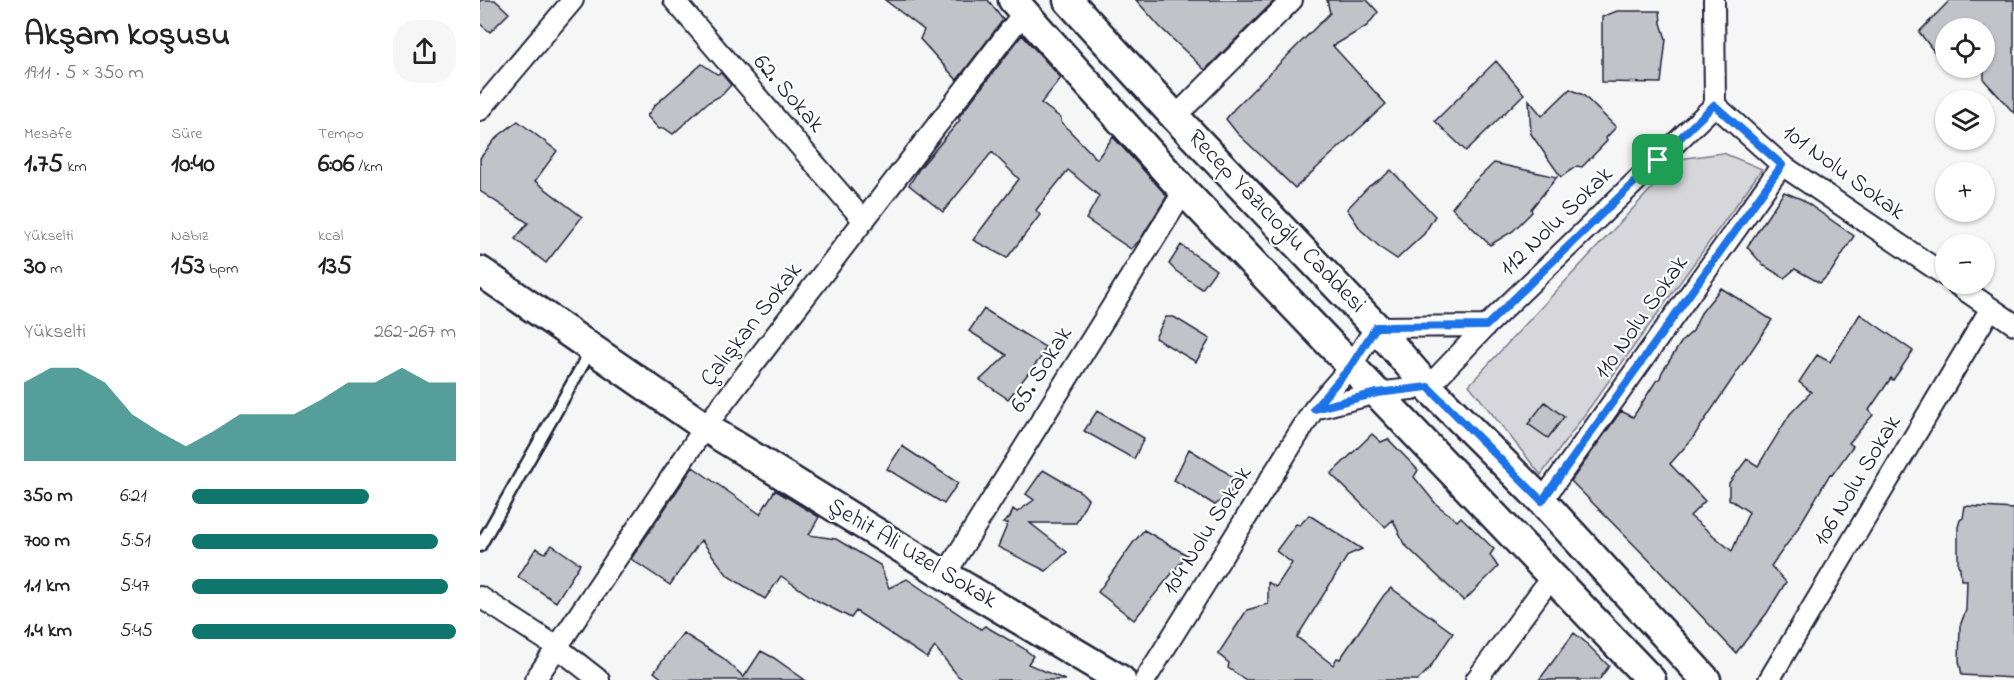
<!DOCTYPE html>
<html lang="tr">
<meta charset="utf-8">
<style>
body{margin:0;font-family:"Indie Flower",sans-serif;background:#f6f6f6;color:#222;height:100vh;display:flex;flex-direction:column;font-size:22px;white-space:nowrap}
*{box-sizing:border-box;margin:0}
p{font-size:20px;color:#767676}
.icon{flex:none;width:33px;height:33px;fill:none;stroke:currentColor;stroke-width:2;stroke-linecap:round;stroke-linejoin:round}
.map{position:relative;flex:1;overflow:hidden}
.details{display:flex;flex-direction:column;background:#fff;width:480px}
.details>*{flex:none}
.fabs{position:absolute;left:1455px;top:18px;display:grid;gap:12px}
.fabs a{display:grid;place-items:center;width:60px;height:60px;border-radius:50%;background:#fff;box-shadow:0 2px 4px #0004;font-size:30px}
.pin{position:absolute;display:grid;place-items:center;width:51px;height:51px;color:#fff;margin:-26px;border-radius:12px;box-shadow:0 3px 9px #0006}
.round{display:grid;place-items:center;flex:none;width:63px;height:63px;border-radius:24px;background:#f6f6f6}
.headline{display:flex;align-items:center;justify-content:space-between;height:102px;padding:0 24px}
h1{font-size:33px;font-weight:700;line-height:45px}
.metrics{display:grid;grid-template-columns:repeat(3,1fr);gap:9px;height:102px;padding:6px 24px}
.metrics div{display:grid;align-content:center}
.metrics b{font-size:26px;font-weight:700}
.metrics small{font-size:16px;font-weight:400}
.metrics p{font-size:16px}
.chart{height:168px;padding:12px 24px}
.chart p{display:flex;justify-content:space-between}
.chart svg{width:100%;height:108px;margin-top:6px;fill:#0f766e;opacity:.7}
ul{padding:0 24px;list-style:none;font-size:20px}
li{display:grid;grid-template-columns:96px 72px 1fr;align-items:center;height:45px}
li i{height:15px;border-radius:8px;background:#0f766e}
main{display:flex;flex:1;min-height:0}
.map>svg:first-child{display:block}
.green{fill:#d7d7db;stroke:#7c7c8b;stroke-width:1.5}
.building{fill:#c2c2c9;stroke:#22223b;stroke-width:1.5}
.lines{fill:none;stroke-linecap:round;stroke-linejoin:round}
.lane-casing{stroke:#22223b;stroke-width:15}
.street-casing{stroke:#22223b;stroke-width:24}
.secondary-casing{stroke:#22223b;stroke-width:33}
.lane{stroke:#fff;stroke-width:10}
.street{stroke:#fff;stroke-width:20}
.secondary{stroke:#fff;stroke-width:28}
.route-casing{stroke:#fff;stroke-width:12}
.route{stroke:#1a73e8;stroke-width:8}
.labels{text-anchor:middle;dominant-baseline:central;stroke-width:4.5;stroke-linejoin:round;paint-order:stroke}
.street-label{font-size:24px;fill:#22223b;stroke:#fff}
</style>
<main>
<section class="details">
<div class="headline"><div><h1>Akşam koşusu</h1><p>19:11 · 5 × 350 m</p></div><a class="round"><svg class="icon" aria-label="share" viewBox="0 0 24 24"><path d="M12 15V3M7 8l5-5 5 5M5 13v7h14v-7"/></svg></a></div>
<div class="metrics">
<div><p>Mesafe</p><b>1.75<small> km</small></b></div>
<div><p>Süre</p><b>10:40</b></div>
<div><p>Tempo</p><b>6:06<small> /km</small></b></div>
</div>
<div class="metrics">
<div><p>Yükselti</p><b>30<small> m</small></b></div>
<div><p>Nabız</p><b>153<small> bpm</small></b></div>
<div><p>kcal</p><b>135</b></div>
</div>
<div class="chart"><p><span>Yükselti</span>262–267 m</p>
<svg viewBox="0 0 160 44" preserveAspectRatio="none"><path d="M0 44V12L10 6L20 6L30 12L40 25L50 32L60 38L70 32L80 25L90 25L100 25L110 19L120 12L130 12L140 6L150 12L160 12V44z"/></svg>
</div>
<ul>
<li><b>350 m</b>6:21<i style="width:67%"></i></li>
<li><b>700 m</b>5:51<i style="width:93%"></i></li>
<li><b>1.1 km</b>5:47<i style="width:97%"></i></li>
<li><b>1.4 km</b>5:45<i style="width:100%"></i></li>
</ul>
</section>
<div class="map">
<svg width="1534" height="680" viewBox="0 0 1534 680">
<rect width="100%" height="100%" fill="#f6f6f7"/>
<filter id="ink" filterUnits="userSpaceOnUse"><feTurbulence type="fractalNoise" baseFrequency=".0167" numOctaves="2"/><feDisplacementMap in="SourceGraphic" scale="12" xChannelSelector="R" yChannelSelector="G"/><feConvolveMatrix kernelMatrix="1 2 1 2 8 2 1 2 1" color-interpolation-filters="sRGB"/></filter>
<g filter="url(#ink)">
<path class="green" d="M1243,153L1282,169L1061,475L989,385L1199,159Z"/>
<path class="building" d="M0,0H15L29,13L10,32L0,24Z
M405,0H508L523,20L477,80L440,39L444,30Z
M656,0H795L725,70L680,27Z
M847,0H887L898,12L887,26L853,46L906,104L815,188L757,133L746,119L754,109L850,13Z
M1470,0H1534V113L1504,80V28H1466V67L1439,32Z
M1137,11H1180L1181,23L1186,39L1181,83L1122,82V17Z
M542,35L581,78L561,103L581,118V122L617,159L633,137L687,196L660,240L651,249L606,219L619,196L588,170L556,210L560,215L527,258L493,240L539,179L512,152L463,212L429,185L439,169L480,120L478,118Z
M1016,61L1044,94L986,151L955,121Z
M222,64L237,74L241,73L251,85L242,95L227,103L193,134L184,128L179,129L167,116L175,105Z
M1090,89L1103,95L1136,127L1126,138L1127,141L1102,167L1097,166L1081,177L1051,134L1049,100L1062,116Z
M38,121L77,151L55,181L102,217L66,263L35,239L48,223L0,191V158L17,137Z
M1014,163L1077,177L1051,209L1052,212L1033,231L1010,245L972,208L985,191Z
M911,170L955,216L944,234L917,259L902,249L881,230L867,209L889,186L902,178Z
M1304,192L1321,199L1374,236L1351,272L1340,283L1315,269L1304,278L1283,265L1267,247Z
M701,245L736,270L722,289L696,271L689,264Z
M1241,288L1292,320L1212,439L1190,464L1225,501L1210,516L1252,551L1269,512L1249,499V483L1267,459L1278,466L1310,414L1331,392L1319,382L1337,355L1350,362L1380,314L1433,351L1413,380L1411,378L1389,410L1393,415L1369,443L1373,446L1352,475L1350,474L1315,533L1291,566L1306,582L1287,613L1256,653L1169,560L1091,481L1141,411L1153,417L1176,381L1180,378L1182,372L1202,341L1213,331L1221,313Z
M504,309L565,347L562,356L528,399L500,380L527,355L489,331Z
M686,317H694L730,339L716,362L675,338Z
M1065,402L1084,417L1068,438L1048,424Z
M617,411L664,438L654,459L604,431Z
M892,434L901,442L908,439L938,470L934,477L956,504L977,521L981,517L1014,549L1010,555L1018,567L984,601L924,544L913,520L905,527L851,474Z
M422,446L478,483L464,504L407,469Z
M709,449L746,472L758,483L748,495L735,505L694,480Z
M213,467L280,514L295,490L339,517L329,535L356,539L400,565L409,588L427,579L501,629L505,626L543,648L553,656L548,664L585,680H484L478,676L455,647L447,658L376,611L371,618L336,600L301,576L285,599L248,576L221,540L190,585L151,559Z
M563,470L601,492L608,499L596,523H550L587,552L566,571L518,547L528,523H523L530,517L533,509L537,512L554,500L546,494Z
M1485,506L1534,509V678L1482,675L1479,661L1480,626L1486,610L1487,580H1481L1480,568L1478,565V527L1480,520L1483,518Z
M829,515L882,549L868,555L817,637L853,665L857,658L860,659L904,595L911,588L973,633L949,669L938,680H766L748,668L749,663L738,654L767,610L788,604V582L796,587L812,563L796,551L816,524L820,525Z
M664,530L707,555L654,620L618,592L653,543Z
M72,545L100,564L76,602L38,577L56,548L65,553Z
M203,633L243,658L264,677L281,651L294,658L325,680H184L174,672Z
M1094,633L1104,641L1129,666L1119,680H1059Z"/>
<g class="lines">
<defs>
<path id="lane" d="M0,546L111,350"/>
<path id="street" d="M194,0L384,221
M1234,0L1235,105
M1235,105L1302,165L1466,276
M0,110L93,0
M695,117L812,0
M1476,284L1534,324
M834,409L897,393L948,387L1006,326L1235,105
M1062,501L1302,165
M465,575L704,191
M0,597L77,647L119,680
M55,680L225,427L544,12
M665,680L834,409L871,366L896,327L1006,326
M996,680L1073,575
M1289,680L1511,308"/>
<path id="secondary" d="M533,0L704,191L1171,680
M588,0L695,117L896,327L948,387L1062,501L1226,680
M0,271L225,427L465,575L641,680"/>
</defs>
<use href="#lane" class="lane-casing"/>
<use href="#street" class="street-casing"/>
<use href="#secondary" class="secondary-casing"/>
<use href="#lane" class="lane"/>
<use href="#street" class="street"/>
<use href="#secondary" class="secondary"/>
</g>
</g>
<g class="lines" filter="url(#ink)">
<defs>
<path id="route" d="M1234,105L1302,165L1062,501L948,387L897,393L834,409L871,366L896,327L1006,326Z"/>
</defs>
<use href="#route" class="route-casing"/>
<use href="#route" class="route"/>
</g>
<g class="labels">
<g class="street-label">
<text transform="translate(308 94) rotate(49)">62. Sokak</text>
<text transform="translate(1363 173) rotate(36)">101 Nolu Sokak</text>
<text transform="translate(796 222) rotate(46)">Recep Yazıcıoğlu Caddesi</text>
<text transform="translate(1077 222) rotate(-44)">112 Nolu Sokak</text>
<text transform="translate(1162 318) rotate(-55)">110 Nolu Sokak</text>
<text transform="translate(272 325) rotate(-52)">Çalışkan Sokak</text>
<text transform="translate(562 370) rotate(-58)">65. Sokak</text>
<text transform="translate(1378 481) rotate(-59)">106 Nolu Sokak</text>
<text transform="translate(728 531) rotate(-58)">104 Nolu Sokak</text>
<text transform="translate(432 554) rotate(31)">Şehit Ali Uzel Sokak</text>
</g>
</g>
</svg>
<div class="fabs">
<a><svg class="icon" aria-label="locate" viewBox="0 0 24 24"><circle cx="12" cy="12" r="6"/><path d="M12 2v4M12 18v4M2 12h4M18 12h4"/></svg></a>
<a><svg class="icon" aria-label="layers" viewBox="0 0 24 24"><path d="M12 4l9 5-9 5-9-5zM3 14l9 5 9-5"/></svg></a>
<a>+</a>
<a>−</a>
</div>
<div class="pin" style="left:1178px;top:160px;background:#1e9e55"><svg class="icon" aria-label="arrive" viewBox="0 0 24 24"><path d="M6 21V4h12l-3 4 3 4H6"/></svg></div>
</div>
</main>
